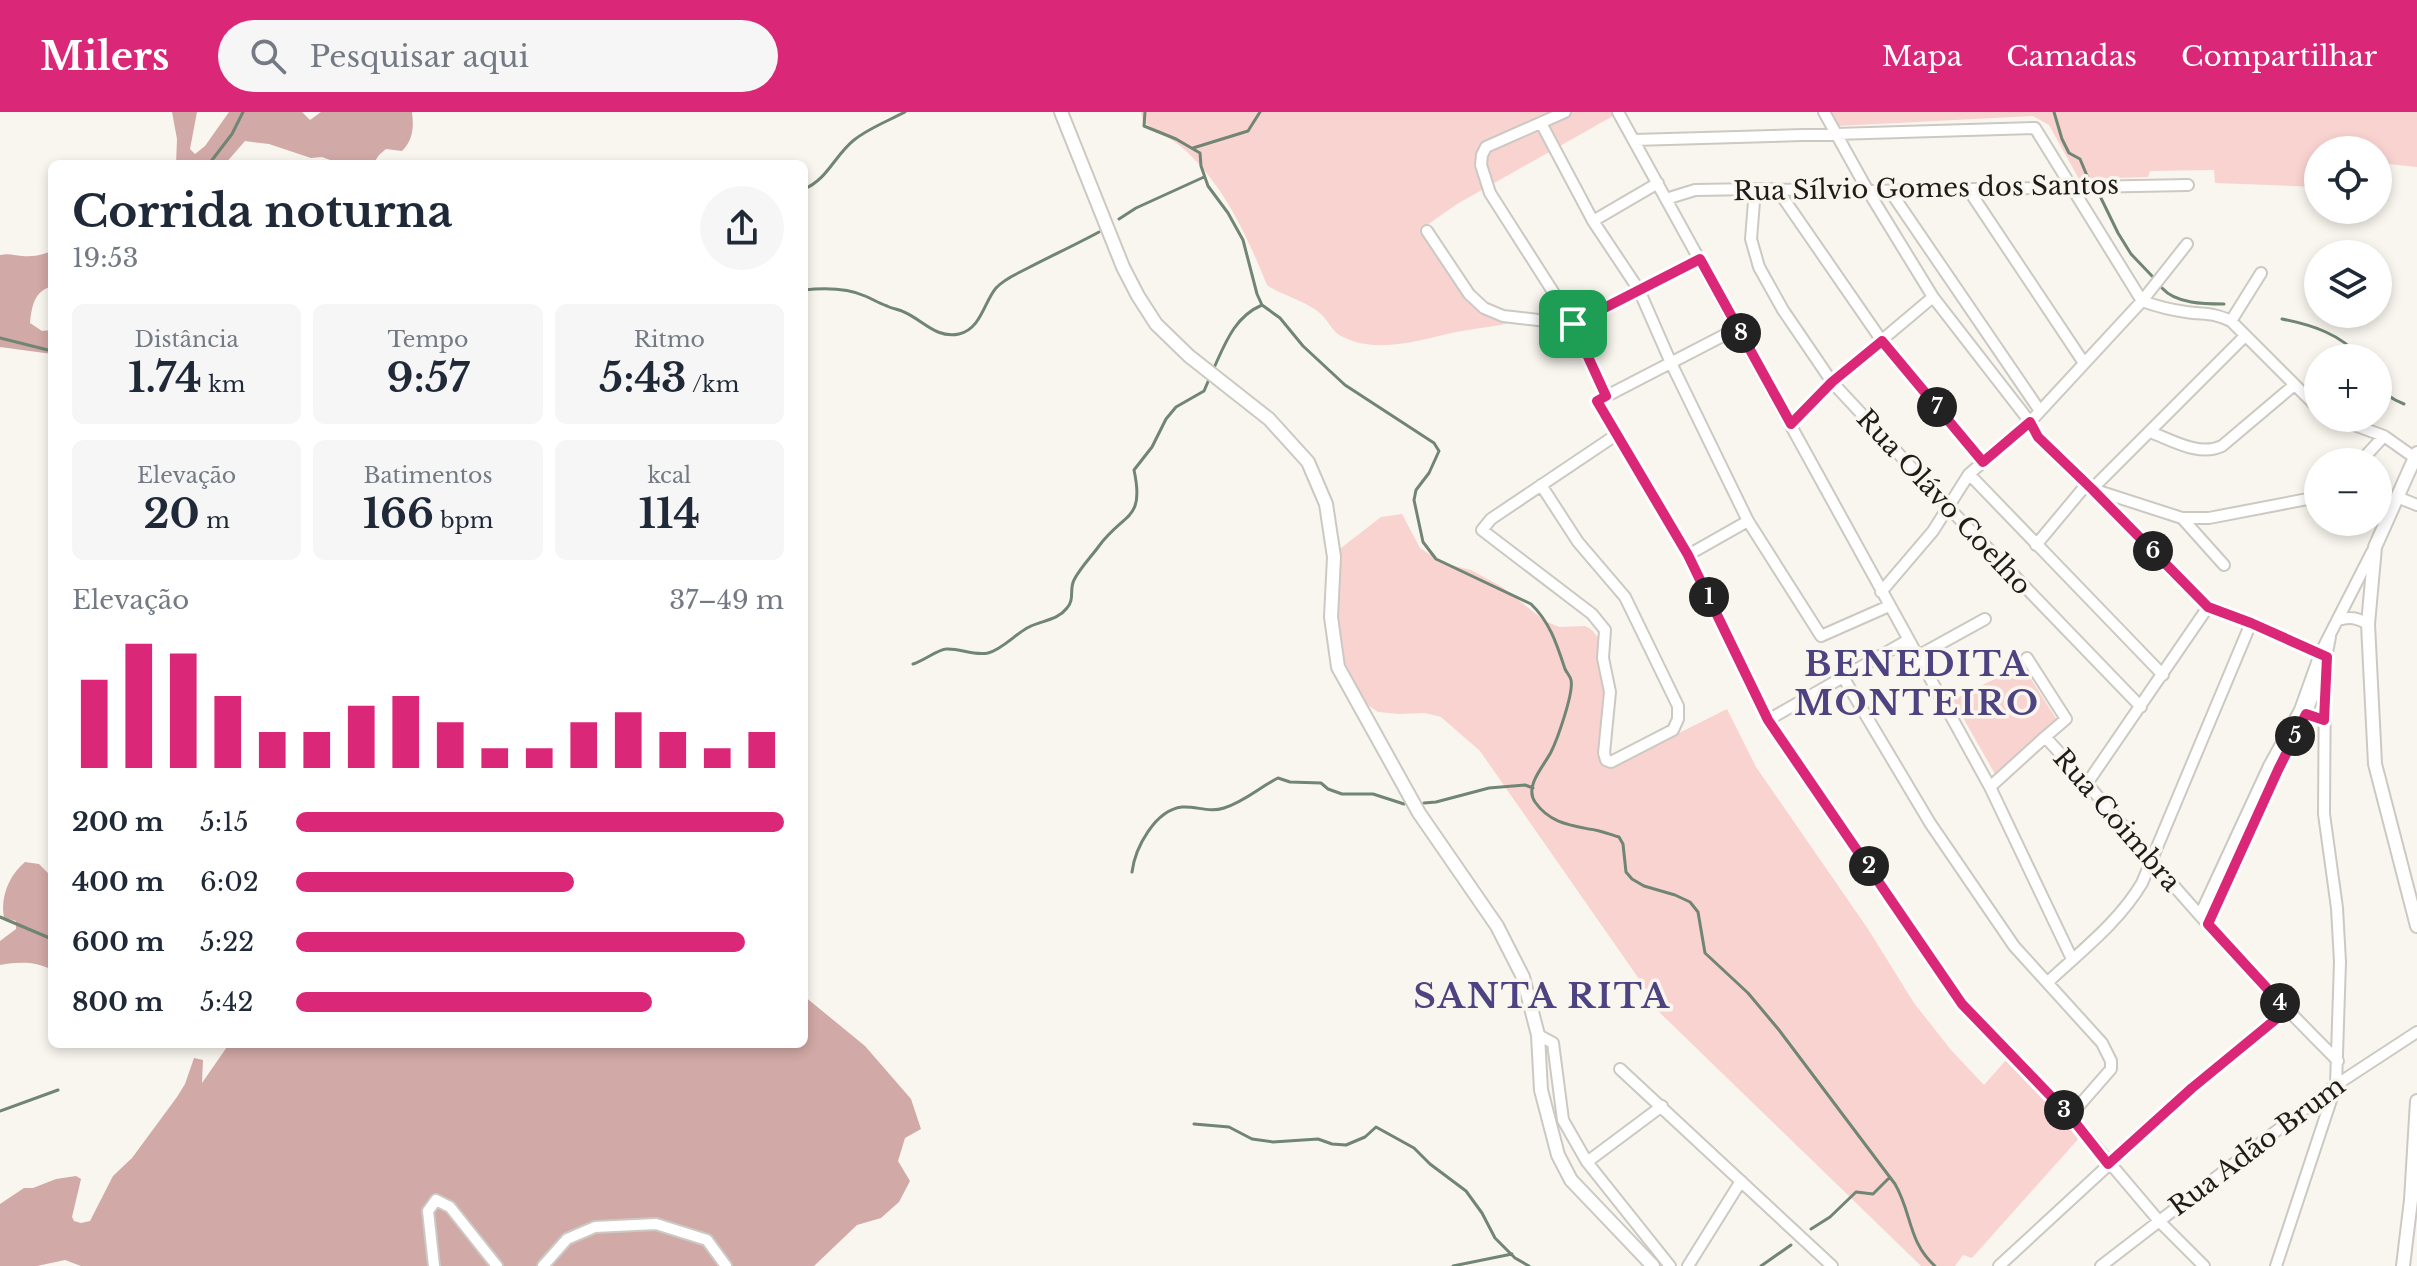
<!DOCTYPE html>
<html lang="pt">
<meta charset="utf-8">
<style>
body{margin:0;font-family:"Libre Baskerville",serif;background:#f6f6f7;color:#1f2937;height:100vh;display:flex;flex-direction:column;font-size:30px;white-space:nowrap}
*{box-sizing:border-box;margin:0}
p{font-size:26px;color:#747a83}
.icon{flex:none;width:44px;height:44px;fill:none;stroke:currentColor;stroke-width:2;stroke-linecap:round;stroke-linejoin:round}
.map{position:relative;flex:1;overflow:hidden}
.details{position:absolute;left:48px;top:48px;width:760px;height:888px;display:flex;flex-direction:column;background:#fff;border-radius:12px;box-shadow:0 4px 12px #0003}
.details>*{flex:none}
.controls{position:absolute;left:2304px;top:24px;display:grid;gap:16px}
.controls a{display:grid;place-items:center;width:88px;height:88px;border-radius:50%;background:#fff;box-shadow:0 4px 12px #0003;font-size:40px}
.pin{position:absolute;display:grid;place-items:center;width:68px;height:68px;color:#fff;margin:-34px;border-radius:16px;box-shadow:0 4px 12px #0006}
.km{position:absolute;width:40px;height:40px;margin:-20px;border-radius:50%;background:#222;color:#fff;font-size:22px;line-height:40px;text-align:center}
.round{display:grid;place-items:center;flex:none;width:84px;height:84px;border-radius:42px;background:#f6f6f7}
.summary{display:flex;align-items:center;justify-content:space-between;height:136px;padding:0 24px}
h1{font-size:44px;font-weight:800;line-height:60px}
.figures{display:grid;grid-template-columns:repeat(3,1fr);gap:12px;height:136px;padding:8px 24px}
.figures div{display:grid;align-content:center;border-radius:12px;background:#f6f6f7;text-align:center}
.figures b{font-size:40px;font-weight:800}
.figures small{font-size:22px;font-weight:400}
.figures p{font-size:22px}
.chart{height:224px;padding:16px 24px}
.chart p{display:flex;justify-content:space-between}
.chart svg{width:100%;height:144px;margin-top:8px;stroke:#db2777;stroke-width:6}
ul{padding:0 24px;list-style:none;font-size:26px}
li{display:grid;grid-template-columns:128px 96px 1fr;align-items:center;height:60px}
li i{height:20px;border-radius:10px;background:#db2777}
header{display:flex;align-items:center;gap:48px;box-sizing:border-box;height:112px;padding:0 40px;background:#db2777;color:#fff}
header strong{font-size:38px}
nav{display:flex;gap:44px;margin-inline-start:auto;font-size:28px}
.search{width:560px;height:72px;background:#f6f6f7;display:flex;align-items:center;gap:20px;box-sizing:border-box;padding:0 28px;border-radius:44px;color:#747a83;font-size:30px}
.map>svg:first-child{display:block}
.green{fill:#f9d3d0}
.forest{fill:#d1a9a6}
.lines{fill:none;stroke-linecap:round;stroke-linejoin:round}
.stream{stroke:#708573;stroke-width:3}
.minor-casing{stroke:#ccc9c3;stroke-width:14}
.major-casing{stroke:#ccc9c3;stroke-width:16}
.minor{stroke:#fff;stroke-width:10}
.major{stroke:#fff;stroke-width:12}
.route-casing{stroke:#fff;stroke-width:16}
.route{stroke:#db2777;stroke-width:10}
.labels{text-anchor:middle;dominant-baseline:central;stroke-width:7;stroke-linejoin:round;paint-order:stroke}
.street-label{font-size:26px;fill:#1d1c19;stroke:#f9f6ef}
.district-label{font-size:34px;font-weight:bold;letter-spacing:2px;fill:#4d4381;stroke:#f9f6ef}
</style>
<header>
<strong>Milers</strong>
<div class="search"><svg class="icon" aria-label="search" viewBox="0 0 24 24"><circle cx="10" cy="10" r="6"/><path d="M15 15l6 6"/></svg>Pesquisar aqui</div>
<nav><a>Mapa</a><a>Camadas</a><a>Compartilhar</a></nav>
</header>
<div class="map">
<svg width="2417" height="1154" viewBox="0 0 2417 1154">
<rect width="100%" height="100%" fill="#f9f6ef"/>
<path class="green" d="M1141,0H1620L1457,92L1420,118L1482,188L1518,204L1517,209C1496,215 1477,216 1456,220C1419,228 1377,243 1341,224C1331,219 1327,205 1316,198C1302,188 1279,182 1267,173C1247,124 1225,75 1185,38C1173,27 1157,19 1143,10Z
M1831,0H2417V55L2378,51V38H2318V75L2215,71L2214,58L2150,59L2148,65L2079,67L2049,13L2033,4L1838,14Z
M1402,402L1420,436L1443,451L1471,458L1502,475L1545,509L1559,515L1585,514C1589,516 1593,518 1595,522C1615,544 1605,620 1603,648L1609,656L1727,597L1756,655L1868,817L1914,891L1951,938L1984,973L2007,947L2080,1025L1972,1146L1963,1143L1955,1154H1921L1657,898L1662,894L1646,877L1480,639L1441,605L1425,601L1399,602L1378,600L1362,589L1338,542L1332,443L1381,405Z
M2022,553L2057,608L1995,662L1953,588Z"/>
<path class="forest" d="M172,0H197L190,37L195,42L205,34L229,0H302L310,8L321,0H412C414,15 413,28 402,39L386,37L379,43L373,52H341L322,45L311,46L269,32L245,29L225,52H176L177,27Z
M52,139V174C34,180 32,193 30,211L42,219L52,218V242L0,235V143C9,141 13,143 22,144C33,145 42,143 52,139Z
M25,750L39,752L52,765V858C34,849 19,850 0,853V829L16,817V809L4,806C0,786 9,763 25,750Z
M804,884L865,934L911,987L921,1017L905,1026L898,1049L910,1069L899,1090L881,1106L857,1113L814,1154H81L65,1148L37,1154H0V1092L24,1076H33L56,1067L76,1064L81,1067L72,1105L74,1109L81,1111L90,1109L113,1064L132,1046L177,985L185,972L194,946L203,948L202,971L229,932H804Z"/>
<g class="lines">
<path class="stream" d="M1145,0L1144,14L1176,27L1200,41L1201,54L1208,74L1228,101L1243,128L1257,182L1262,193L1280,206L1303,234L1345,273L1434,331L1439,339L1429,361L1416,378L1414,388L1423,430L1436,447L1531,492C1550,510 1557,533 1565,557C1567,561 1570,564 1571,568C1574,581 1557,628 1551,640C1544,654 1524,674 1535,690C1549,710 1568,713 1589,717C1599,718 1609,722 1619,725L1623,732L1626,760L1632,767L1644,774L1675,783L1690,790L1698,800L1705,841L1748,881L1779,918L1895,1072C1912,1101 1908,1130 1935,1154
M2054,0L2062,27L2069,41L2080,47L2088,66
M1193,36L1248,19L1260,0
M209,52L232,22L243,0
M804,77C827,68 835,43 854,28C869,16 888,9 905,0
M2099,82L2118,121L2131,142L2152,164
M1119,107L1136,96L1204,65
M2162,176C2176,192 2205,192 2224,192
M804,178C823,176 847,176 865,184C872,187 879,191 887,194C892,197 899,197 904,200C923,208 936,227 959,222C981,217 984,190 996,176C1005,166 1017,162 1028,156C1051,144 1075,133 1099,120
M2282,207C2312,213 2341,222 2361,246
M0,226L52,239
M1213,258C1225,232 1234,205 1262,193
M2378,273C2384,283 2394,288 2404,292
M913,552C923,549 939,537 946,537C960,536 973,544 988,541C1003,537 1015,522 1029,515C1042,508 1057,509 1067,496C1075,487 1069,478 1074,468C1080,456 1091,445 1099,434C1124,400 1145,409 1134,358L1152,335L1166,307L1176,295L1204,279L1210,265
M1424,691L1436,690L1489,676L1525,673L1533,676
M1132,760C1135,736 1155,698 1182,695C1197,694 1209,701 1224,696C1244,690 1260,675 1278,666L1290,670L1321,671L1328,677L1342,682H1373L1404,692
M0,805L52,827
M0,999L58,978
M1194,1012L1229,1015L1252,1027L1273,1030L1318,1027L1332,1032L1346,1033L1365,1025L1376,1015L1414,1036L1430,1052L1466,1079L1482,1101L1495,1126L1515,1146L1529,1154
M1811,1117L1830,1105L1856,1080L1873,1082L1890,1065
M1453,1154L1512,1142
M1761,1154L1791,1133"/>
<defs>
<path id="minor" d="M1565,0L1486,35L1482,43L1481,53L1490,81L1571,208L1606,284
M1618,0L1990,675L2072,847
M1824,0L1868,79L1933,185L2030,310L2038,325L2092,377L2208,495L2251,511L2327,545
M1541,11L1593,109L1639,178L1671,251L1748,409L1821,524L1889,494
M1634,28L2035,16L2142,189C2156,194 2171,198 2186,200C2206,203 2211,200 2231,209L2318,296
M1755,77L1751,127L1759,155L1783,198L1832,270L1948,395L2141,595
M1777,77L1882,229L1983,350
M1968,77L2084,251
M1890,79L2040,299
M1666,87L1695,78L1755,77L1868,79L2188,73
M1593,109L1658,71
M1427,119L1469,182L1484,196L1503,204L1573,212L1700,147
M2231,209L2261,161
M1738,216L1597,289L1688,443L1768,608L1962,892L2070,1004L2159,1109L2204,1154
M2245,224L2092,377L2182,406H2209L2318,385
M2335,306L2384,324L2415,346
M1791,312L1832,270L1933,185
M2150,320C2172,328 2199,345 2222,334L2293,274
M2360,350L2384,324
M1969,362L2163,563
M1541,373L1578,430L1625,485L1678,594V607L1673,618L1611,650L1606,648L1604,641L1610,580L1603,546L1605,518L1592,502L1482,418L1491,407L1616,323
M2397,385L2417,393
M2182,406L2224,453
M2036,433L2086,373
M1688,443L1748,409
M1881,480L1933,419L1969,362L2030,310L2142,189L2187,132
M2338,508C2350,504 2357,506 2368,512
M1918,544L1985,507
M2027,546L2066,607L2045,625
M1843,565L1930,711L2014,834L2102,931L2111,949V957L2070,1004
M1768,608L1908,528
M2088,670L2208,495
M1990,675L2045,625C2082,664 2115,705 2150,746C2210,817 2273,884 2338,949
M2200,803L2269,654L2300,598L2320,542L2372,440
M2208,812L2278,658L2306,602L2323,558
M2048,870C2081,839 2119,810 2142,771L2251,511
M1538,923L1553,931L1563,1008L1587,1050L1670,1154
M1620,957L1832,1154
M1587,1050L1662,994
M434,1154L428,1099L436,1088L450,1095L497,1154
M543,1154L567,1127L595,1115L656,1112L707,1128L726,1154
M1688,1154L1741,1069
M1999,1154L2192,976L2287,898
M2101,1154L2336,973L2417,920
M2276,1154L2336,973L2340,850L2337,796L2324,702L2325,551L2330,525"/>
<path id="major" d="M1061,0L1123,155L1138,184L1156,212L1189,244L1269,307L1308,350L1326,392L1334,445L1331,505L1338,555L1419,701L1497,814L1523,865L1538,923L1541,978L1558,1043L1571,1068L1653,1154
M2417,341L2375,435L2368,512L2375,652L2417,814
M2403,1154L2411,1088L2417,989"/>
</defs>
<use href="#minor" class="minor-casing"/>
<use href="#major" class="major-casing"/>
<use href="#minor" class="minor"/>
<use href="#major" class="major"/>
</g>
<g class="lines">
<defs>
<path id="route" d="M1700,147L1791,312L1832,270L1882,229L1983,350L2030,310L2038,325L2092,377L2208,495L2251,511L2327,545L2324,608L2306,602L2278,658L2208,812L2287,898L2192,976L2108,1052L2070,1004L1962,892L1768,608L1688,443L1597,289L1606,284L1573,212Z"/>
</defs>
<use href="#route" class="route-casing"/>
<use href="#route" class="route"/>
</g>
<g class="labels">
<g class="street-label">
<text transform="translate(1926 76) rotate(-1)">Rua Sílvio Gomes dos Santos</text>
<text transform="translate(1944 390) rotate(47)">Rua Olávo Coelho</text>
<text transform="translate(2117 708) rotate(49)">Rua Coimbra</text>
<text transform="translate(2257 1034) rotate(-37)">Rua Adão Brum</text>
</g>
<g class="district-label">
<text x="1917" y="552">BENEDITA<tspan x="1917" dy="39">MONTEIRO</tspan></text>
<text x="1542" y="884">SANTA RITA</text>
</g>
</g>
</svg>
<div class="controls">
<a><svg class="icon" aria-label="locate" viewBox="0 0 24 24"><circle cx="12" cy="12" r="6"/><path d="M12 2v4M12 18v4M2 12h4M18 12h4"/></svg></a>
<a><svg class="icon" aria-label="layers" viewBox="0 0 24 24"><path d="M12 4l9 5-9 5-9-5zM3 14l9 5 9-5"/></svg></a>
<a>+</a>
<a>−</a>
</div>
<div class="pin" style="left:1573px;top:212px;background:#1e9e55"><svg class="icon" aria-label="arrive" viewBox="0 0 24 24"><path d="M6 21V4h12l-3 4 3 4H6"/></svg></div>
<b class="km" style="left:1709px;top:485px">1</b>
<b class="km" style="left:1869px;top:754px">2</b>
<b class="km" style="left:2064px;top:998px">3</b>
<b class="km" style="left:2280px;top:891px">4</b>
<b class="km" style="left:2295px;top:624px">5</b>
<b class="km" style="left:2153px;top:439px">6</b>
<b class="km" style="left:1937px;top:295px">7</b>
<b class="km" style="left:1741px;top:221px">8</b>
<section class="details">
<div class="summary"><div><h1>Corrida noturna</h1><p>19:53</p></div><a class="round"><svg class="icon" aria-label="share" viewBox="0 0 24 24"><path d="M12 15V3M7 8l5-5 5 5M5 13v7h14v-7"/></svg></a></div>
<div class="figures">
<div><p>Distância</p><b>1.74<small> km</small></b></div>
<div><p>Tempo</p><b>9:57</b></div>
<div><p>Ritmo</p><b>5:43<small> /km</small></b></div>
</div>
<div class="figures">
<div><p>Elevação</p><b>20<small> m</small></b></div>
<div><p>Batimentos</p><b>166<small> bpm</small></b></div>
<div><p>kcal</p><b>114</b></div>
</div>
<div class="chart"><p><span>Elevação</span>37–49 m</p>
<svg viewBox="0 0 160 44" preserveAspectRatio="none"><path d="M5 44V17M15 44V6M25 44V9M35 44V22M45 44V33M55 44V33M65 44V25M75 44V22M85 44V30M95 44V38M105 44V38M115 44V30M125 44V27M135 44V33M145 44V38M155 44V33"/></svg>
</div>
<ul>
<li><b>200 m</b>5:15<i style="width:100%"></i></li>
<li><b>400 m</b>6:02<i style="width:57%"></i></li>
<li><b>600 m</b>5:22<i style="width:92%"></i></li>
<li><b>800 m</b>5:42<i style="width:73%"></i></li>
</ul>
</section>
</div>
